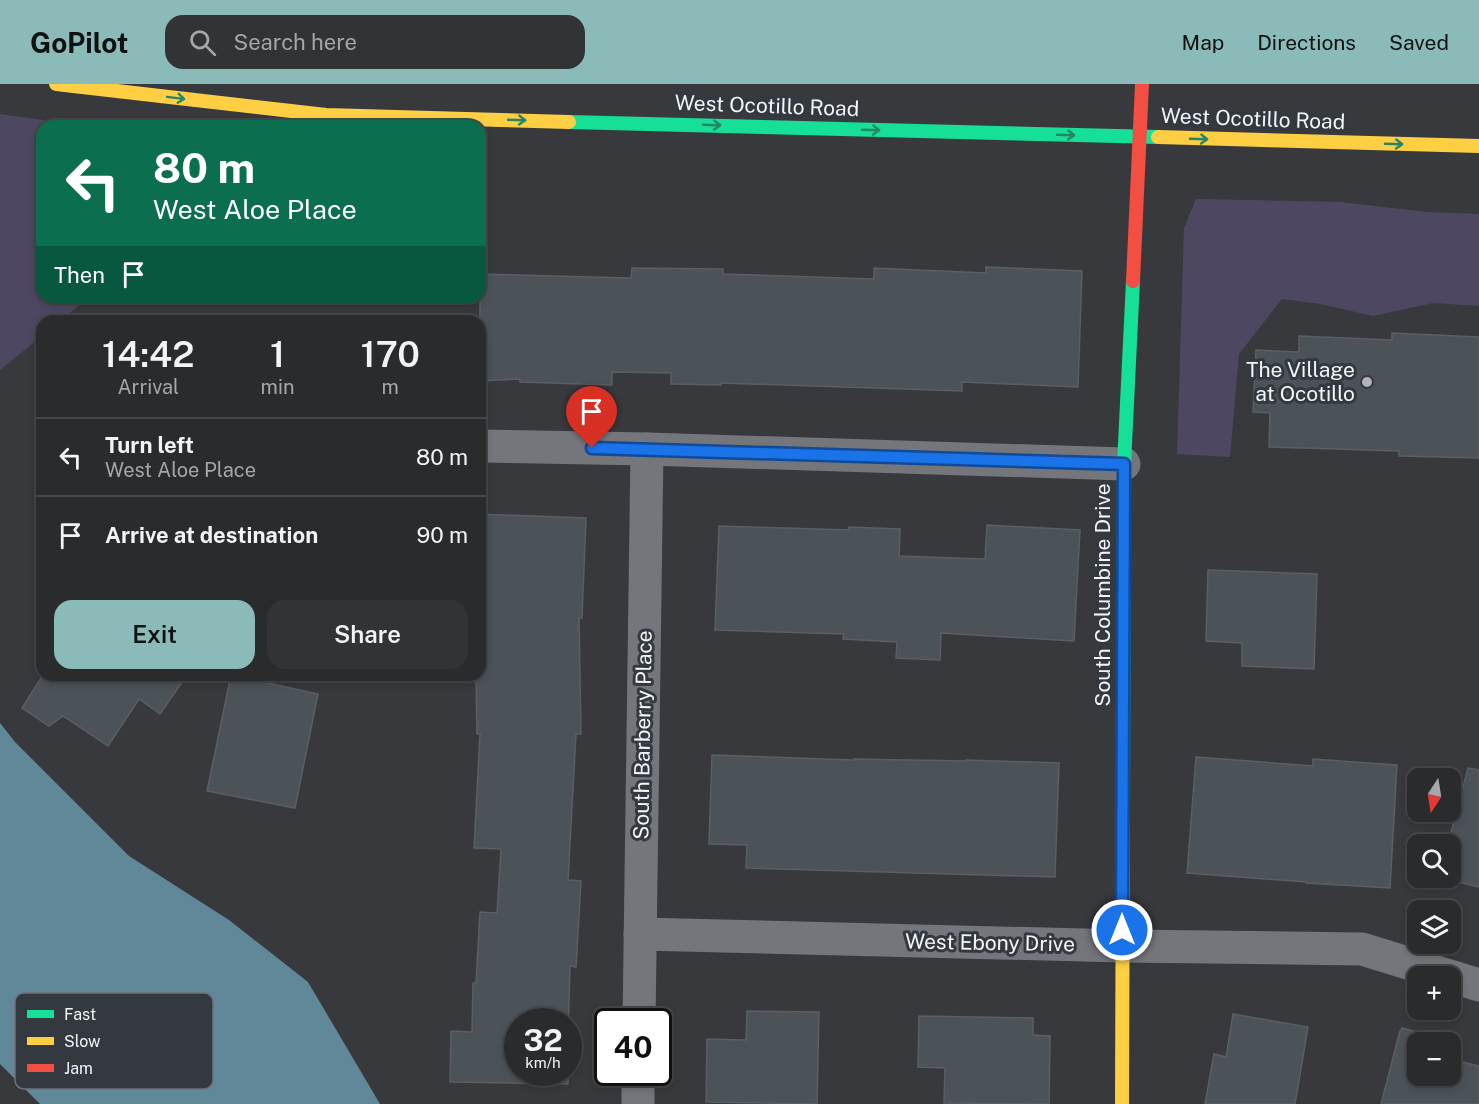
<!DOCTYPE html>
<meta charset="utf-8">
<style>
body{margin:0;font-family:"Public Sans",sans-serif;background:#313335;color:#f1f3f6;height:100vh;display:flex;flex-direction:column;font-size:22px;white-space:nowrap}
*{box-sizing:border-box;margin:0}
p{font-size:20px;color:#a5a7aa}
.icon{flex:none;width:33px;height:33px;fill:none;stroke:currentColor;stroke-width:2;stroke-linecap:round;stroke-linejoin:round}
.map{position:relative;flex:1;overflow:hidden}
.drawer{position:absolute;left:36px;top:231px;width:450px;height:366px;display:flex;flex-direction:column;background:#292b2d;border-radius:18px;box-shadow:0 3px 9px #0003,0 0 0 2px #454749}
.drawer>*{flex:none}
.hud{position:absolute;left:36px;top:36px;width:450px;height:183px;border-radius:18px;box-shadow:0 3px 9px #0003,0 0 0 2px #454749;background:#0b6e4f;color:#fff;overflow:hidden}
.needle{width:39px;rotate:192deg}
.tools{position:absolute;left:1407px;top:684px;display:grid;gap:12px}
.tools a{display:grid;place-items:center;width:54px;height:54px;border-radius:12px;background:#292b2d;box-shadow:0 3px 9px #0003,0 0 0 2px #454749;font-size:30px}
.speed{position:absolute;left:504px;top:924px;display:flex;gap:12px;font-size:30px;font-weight:700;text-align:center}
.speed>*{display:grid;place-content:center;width:78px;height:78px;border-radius:50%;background:#292b2d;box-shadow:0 3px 9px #0003,0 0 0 2px #454749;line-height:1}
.speed small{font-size:15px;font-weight:400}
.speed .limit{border:3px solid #111;border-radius:9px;background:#fff;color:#111}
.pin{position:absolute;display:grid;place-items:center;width:51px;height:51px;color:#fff;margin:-62px -26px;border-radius:50% 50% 50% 0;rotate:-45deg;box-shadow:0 0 6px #0007}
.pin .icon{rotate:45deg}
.me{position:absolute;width:66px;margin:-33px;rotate:0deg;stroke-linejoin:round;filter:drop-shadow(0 0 4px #0008)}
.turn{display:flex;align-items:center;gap:21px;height:126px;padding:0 18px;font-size:27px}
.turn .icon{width:78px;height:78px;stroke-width:2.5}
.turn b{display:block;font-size:42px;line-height:51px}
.then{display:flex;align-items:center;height:57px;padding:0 18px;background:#0003;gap:12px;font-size:22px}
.eta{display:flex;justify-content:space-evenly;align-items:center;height:102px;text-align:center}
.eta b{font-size:36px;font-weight:600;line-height:42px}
.cta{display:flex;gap:12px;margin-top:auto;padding:12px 18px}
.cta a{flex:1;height:69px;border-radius:18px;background:#8bbbb9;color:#111;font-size:24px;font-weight:600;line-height:69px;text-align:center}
.cta a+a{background:#313335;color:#f1f3f6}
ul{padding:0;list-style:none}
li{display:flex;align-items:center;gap:18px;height:78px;padding:0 18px;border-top:2px solid #454749}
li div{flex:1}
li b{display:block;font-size:22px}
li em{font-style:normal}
header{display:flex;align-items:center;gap:36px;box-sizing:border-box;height:84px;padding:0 30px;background:#8bbbb9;color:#111}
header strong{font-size:28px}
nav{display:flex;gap:33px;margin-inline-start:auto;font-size:21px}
.search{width:420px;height:54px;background:#313335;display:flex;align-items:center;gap:15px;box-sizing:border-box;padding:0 21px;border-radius:18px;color:#a5a7aa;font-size:22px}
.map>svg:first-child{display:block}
.green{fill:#4d4762}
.water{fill:#608898}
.building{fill:#4c5358;stroke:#5c5e61;stroke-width:1.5}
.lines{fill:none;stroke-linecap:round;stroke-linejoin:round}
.street{stroke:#75767c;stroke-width:33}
.fast{stroke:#16e098;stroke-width:14}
.slow{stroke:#ffcf43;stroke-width:14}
.jam{stroke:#f24e42;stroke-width:14}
.oneway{stroke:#268467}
.route-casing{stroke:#114b97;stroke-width:15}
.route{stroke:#1a73e8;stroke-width:10}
.poi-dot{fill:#b1b3b7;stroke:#34383f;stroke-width:2}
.labels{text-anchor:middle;stroke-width:6;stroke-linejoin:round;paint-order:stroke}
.street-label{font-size:21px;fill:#f2f5f9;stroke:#34383f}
.poi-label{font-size:21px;fill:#f2f5f9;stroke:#34383f;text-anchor:end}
.key{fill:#34383f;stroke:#6d7177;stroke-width:1.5}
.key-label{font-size:16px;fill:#f2f5f9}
</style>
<header>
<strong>GoPilot</strong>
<div class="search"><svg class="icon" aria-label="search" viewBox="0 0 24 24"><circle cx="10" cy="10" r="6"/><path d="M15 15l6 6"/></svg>Search here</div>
<nav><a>Map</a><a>Directions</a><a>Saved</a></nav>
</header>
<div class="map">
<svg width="1479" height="1020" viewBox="0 0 1479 1020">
<rect width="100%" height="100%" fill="#37393c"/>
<!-- green -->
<g class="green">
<path d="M0,30L87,42H42V213H89L60,237H42V252L0,286Z"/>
<path d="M1196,115L1341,118L1427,128L1479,130V222L1433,219L1373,232L1320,220L1282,215L1239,270L1230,373L1177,370L1184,144Z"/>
</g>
<!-- water -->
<path class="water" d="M0,639L15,658L129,772L229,836L308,898L380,1020H40L0,980Z"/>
<!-- building -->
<g class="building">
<path d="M986,183L1082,187L1078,303L962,298V307L721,299V301L671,300V289L612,288V301L520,298V295L480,297V190L631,194L632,184L723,185V190L874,195V184L986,189Z"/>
<path d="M1392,249L1479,253V374L1399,372V367L1269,363L1270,329L1253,328L1256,266L1299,268V252L1392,256Z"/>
<path d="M480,430L586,434L582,534H579L581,650H576L568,796L581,797L576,883L570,882L568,953V938H518V988H568V1000L450,998L451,947L472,948L473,899H476L480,828L497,829L501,765L474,764L480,650H477L476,591H480Z"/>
<path d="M987,441L1080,446L1074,557L941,549L940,576L896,574L897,558L843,555L844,550L715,546L719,442L849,446V443L900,445L899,472L985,475Z"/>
<path d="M1208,486L1317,490L1314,585L1242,582V559L1206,557Z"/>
<path d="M43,591H187L160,630L139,615L108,662L63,632L49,642L22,624Z"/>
<path d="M231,591L318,610L295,724L207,707Z"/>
<path d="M712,671L854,676V675L966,677V676L1059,679L1055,793L746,784L747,761L709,760Z"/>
<path d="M1196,673L1313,682V675L1397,681L1390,804L1306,799V798L1187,789Z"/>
<path d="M1468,684L1479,686V803L1442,794H1450V760H1448Z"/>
<path d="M747,927L819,928L817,1020L706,1018L707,955L746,956Z"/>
<path d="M1233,930L1308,943L1295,1020H1205L1214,970L1226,973Z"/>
<path d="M919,932L1033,934V951L1050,952L1049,1020L944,1019L945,984L918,983Z"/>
<path d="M1402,944L1445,955V958H1418V992H1450V975L1479,982V1020H1381L1400,947H1401Z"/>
</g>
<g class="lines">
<!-- street -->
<g class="street">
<path d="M480,362L647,365L1124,380"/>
<path d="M640,850L1123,862L1362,865L1479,901"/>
<path d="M639,938L647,365"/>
<path d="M638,1020V988"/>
</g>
<!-- fast -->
<g class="fast">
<path d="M569,38L1158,53"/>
<path d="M1123,726L1124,380L1133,197"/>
</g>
<!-- slow -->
<g class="slow">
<path d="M56,0L326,31L569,38"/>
<path d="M1158,53L1479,62"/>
<path d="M1122,1020L1123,726"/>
</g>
<!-- jam -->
<path class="jam" d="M1133,197L1142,0"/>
</g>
<!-- one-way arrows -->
<defs><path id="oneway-shaft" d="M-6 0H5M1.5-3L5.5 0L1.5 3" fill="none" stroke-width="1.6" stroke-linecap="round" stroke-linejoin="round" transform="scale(1.5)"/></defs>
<g class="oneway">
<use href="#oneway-shaft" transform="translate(176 14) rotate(7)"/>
<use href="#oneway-shaft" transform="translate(517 36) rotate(2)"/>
<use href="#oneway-shaft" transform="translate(712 41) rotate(2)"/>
<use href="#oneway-shaft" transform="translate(871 46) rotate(2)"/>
<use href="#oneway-shaft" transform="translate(1066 51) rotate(2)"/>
<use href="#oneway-shaft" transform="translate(1199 55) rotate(2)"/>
<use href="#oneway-shaft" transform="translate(1394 60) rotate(2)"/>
</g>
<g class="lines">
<!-- route casing -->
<g class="route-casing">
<path id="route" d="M592,364L1124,380L1122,846"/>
</g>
<!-- route -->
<use href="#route" class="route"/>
</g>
<!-- markers -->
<circle class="poi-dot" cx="1367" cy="298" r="6"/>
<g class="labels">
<!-- street labels -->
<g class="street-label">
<text transform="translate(767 22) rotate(2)" y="7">West Ocotillo Road</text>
<text transform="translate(1253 35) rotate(2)" y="7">West Ocotillo Road</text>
<text transform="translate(1103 511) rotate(-90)" y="7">South Columbine Drive</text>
<text transform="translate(643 651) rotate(-89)" y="7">South Barberry Place</text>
<text transform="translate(990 859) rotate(1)" y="7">West Ebony Drive</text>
</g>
<!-- poi labels -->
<g class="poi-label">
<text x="1355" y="293">The Village<tspan x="1355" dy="24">at Ocotillo</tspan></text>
</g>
</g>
<!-- legend -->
<rect x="15" y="909" width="198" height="96" rx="9" class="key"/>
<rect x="27" y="926" width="27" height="8" fill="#16e098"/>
<rect x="27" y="953" width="27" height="8" fill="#ffcf43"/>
<rect x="27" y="980" width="27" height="8" fill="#f24e42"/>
<g class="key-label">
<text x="64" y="936">Fast</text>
<text x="64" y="963">Slow</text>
<text x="64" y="990">Jam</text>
</g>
</svg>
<div class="tools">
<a><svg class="needle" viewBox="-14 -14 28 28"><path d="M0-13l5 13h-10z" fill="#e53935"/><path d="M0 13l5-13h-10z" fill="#a5a7aa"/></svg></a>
<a><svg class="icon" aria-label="search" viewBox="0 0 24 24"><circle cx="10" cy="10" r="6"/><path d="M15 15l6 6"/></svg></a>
<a><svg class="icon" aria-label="layers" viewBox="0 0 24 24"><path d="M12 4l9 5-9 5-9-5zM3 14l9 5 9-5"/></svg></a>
<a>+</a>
<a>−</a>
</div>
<div class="speed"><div>32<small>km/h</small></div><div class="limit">40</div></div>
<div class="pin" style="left:592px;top:364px;background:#d93025"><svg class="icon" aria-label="arrive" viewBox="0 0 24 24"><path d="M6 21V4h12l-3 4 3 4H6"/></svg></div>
<svg class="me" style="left:1122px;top:846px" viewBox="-20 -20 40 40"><circle r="17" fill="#1a73e8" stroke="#fff" stroke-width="3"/><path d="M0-11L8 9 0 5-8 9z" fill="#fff"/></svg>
<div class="hud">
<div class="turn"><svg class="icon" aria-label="left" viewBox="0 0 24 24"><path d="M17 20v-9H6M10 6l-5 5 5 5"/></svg><div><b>80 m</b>West Aloe Place</div></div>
<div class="then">Then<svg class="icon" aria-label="arrive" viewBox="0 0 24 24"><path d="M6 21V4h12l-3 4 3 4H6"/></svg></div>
</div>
<section class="drawer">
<div class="eta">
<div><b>14:42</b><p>Arrival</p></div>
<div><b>1</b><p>min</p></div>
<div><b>170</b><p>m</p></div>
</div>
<ul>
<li><svg class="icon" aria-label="left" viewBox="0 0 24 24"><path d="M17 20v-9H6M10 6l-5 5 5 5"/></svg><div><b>Turn left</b><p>West Aloe Place</p></div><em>80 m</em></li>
<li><svg class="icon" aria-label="arrive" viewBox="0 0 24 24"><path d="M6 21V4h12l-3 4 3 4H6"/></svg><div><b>Arrive at destination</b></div><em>90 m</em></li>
</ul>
<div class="cta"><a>Exit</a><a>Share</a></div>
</section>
</div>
